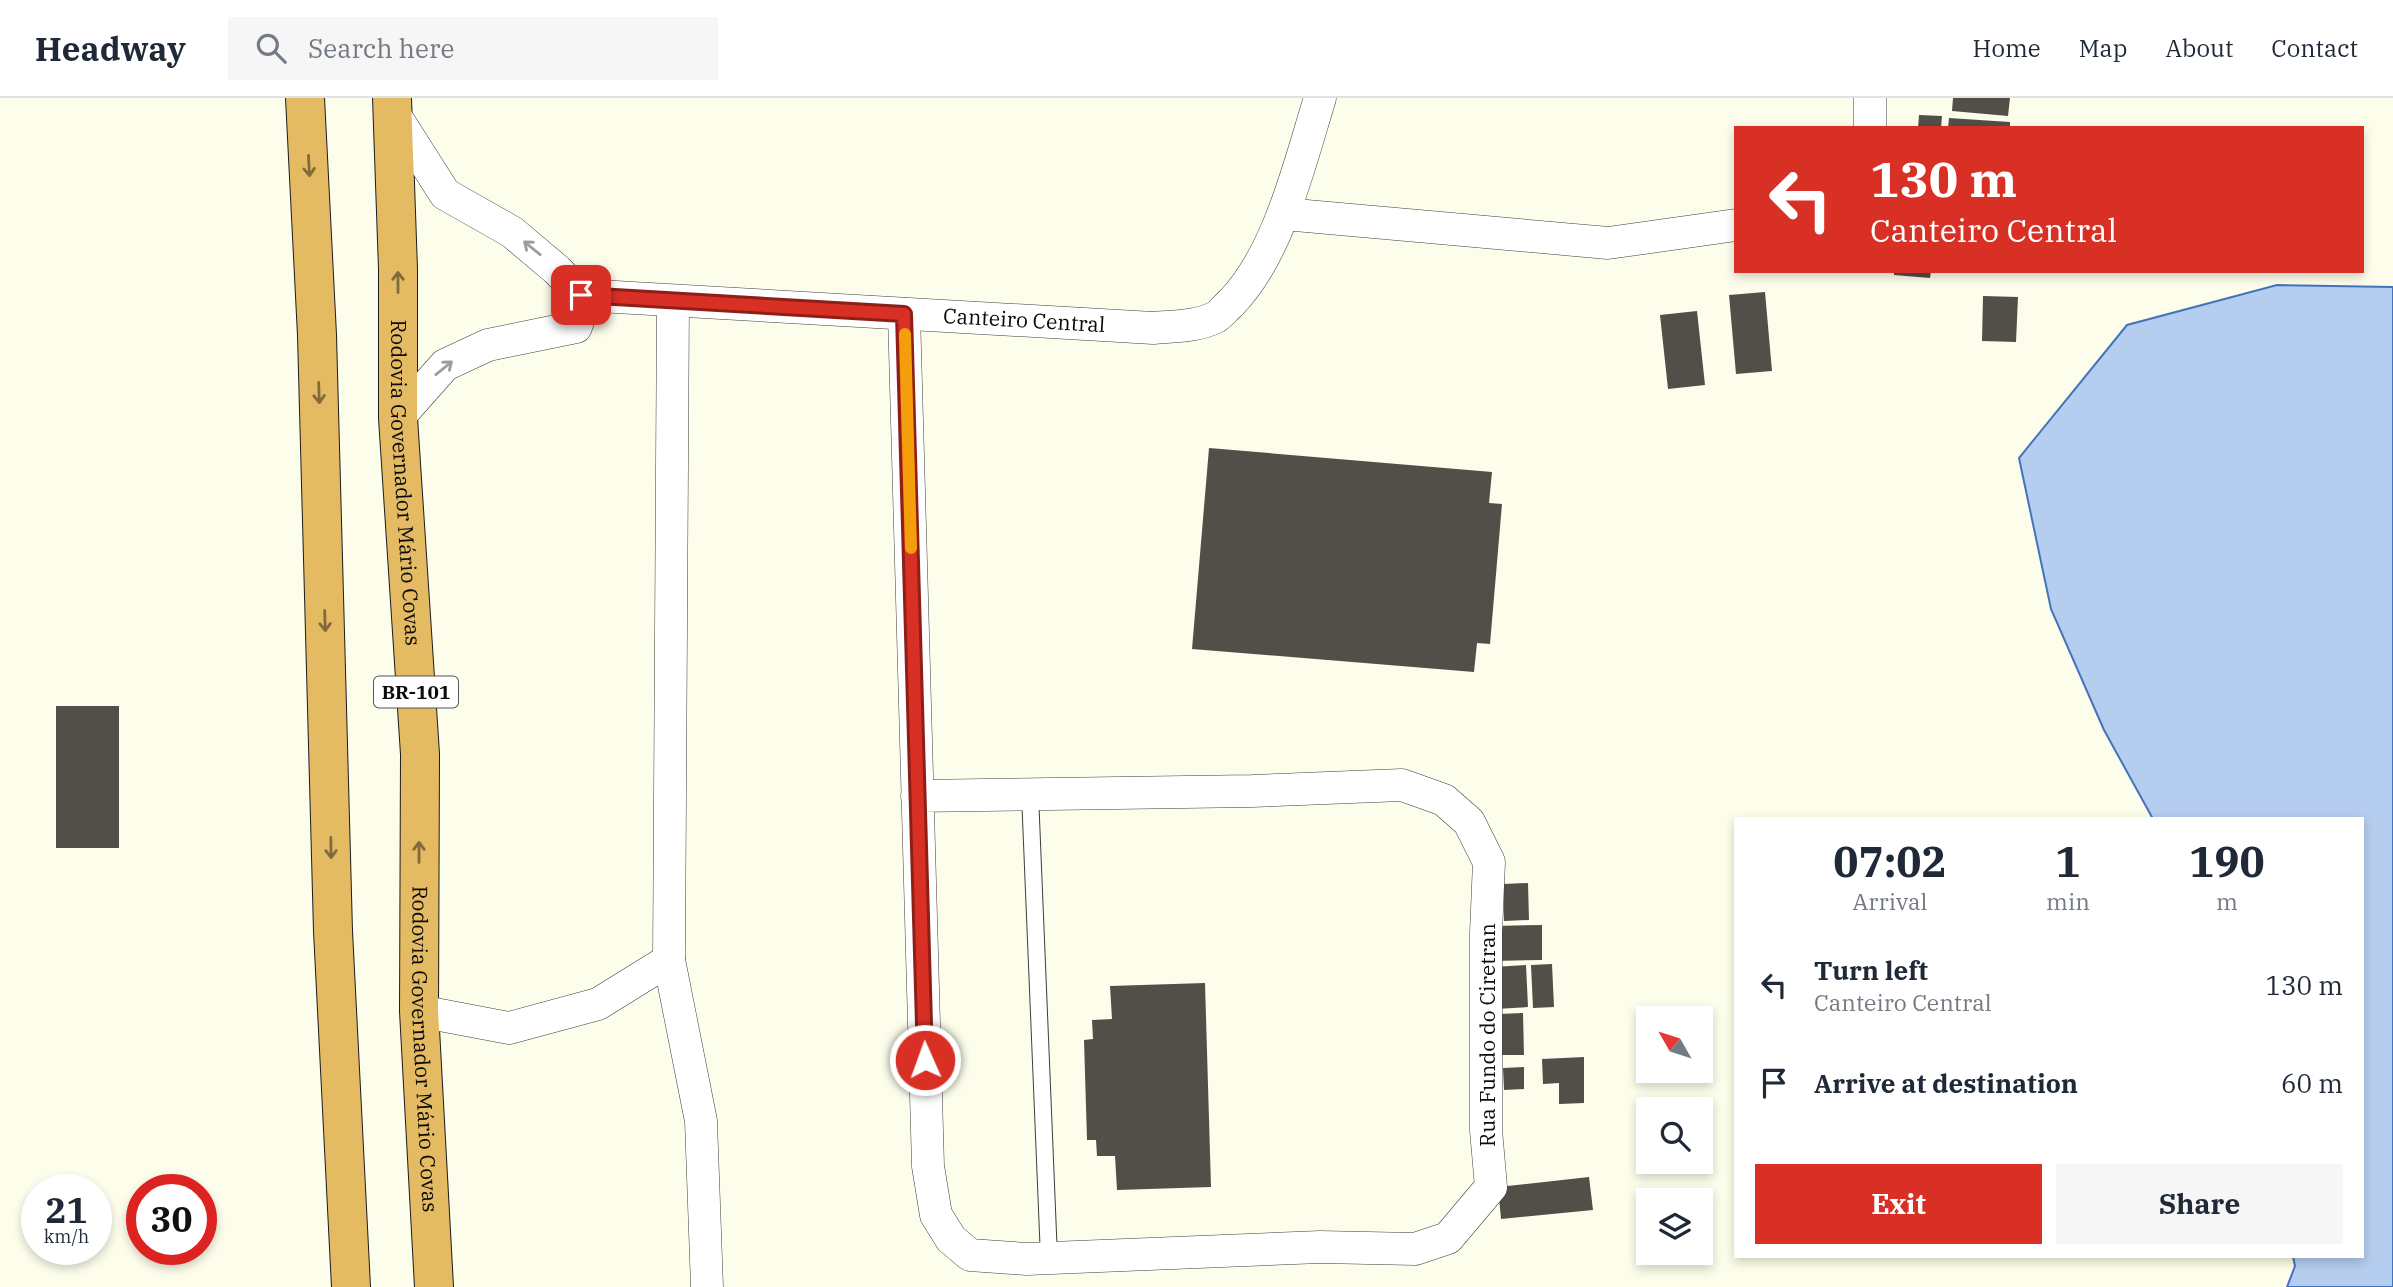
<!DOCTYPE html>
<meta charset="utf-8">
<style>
body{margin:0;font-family:"IBM Plex Serif",serif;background:#f6f6f7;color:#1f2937;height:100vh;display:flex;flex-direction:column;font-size:26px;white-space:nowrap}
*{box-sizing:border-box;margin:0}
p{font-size:23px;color:#747a83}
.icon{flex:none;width:38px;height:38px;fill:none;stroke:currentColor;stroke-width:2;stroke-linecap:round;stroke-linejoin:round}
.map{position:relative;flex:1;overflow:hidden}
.drawer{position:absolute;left:1734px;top:719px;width:630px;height:441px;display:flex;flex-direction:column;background:#fff;border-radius:0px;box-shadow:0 4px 10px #0003}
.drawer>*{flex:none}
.guide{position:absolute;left:1734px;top:28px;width:630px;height:147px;border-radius:0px;box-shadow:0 4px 10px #0003;background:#d93025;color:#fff;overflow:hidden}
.needle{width:46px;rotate:309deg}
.buttons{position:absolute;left:1636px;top:908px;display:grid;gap:14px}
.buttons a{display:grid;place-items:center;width:77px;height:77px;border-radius:0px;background:#fff;box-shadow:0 4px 10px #0003;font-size:35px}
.speed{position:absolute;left:21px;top:1076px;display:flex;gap:14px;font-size:35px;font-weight:700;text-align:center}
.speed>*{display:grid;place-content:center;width:91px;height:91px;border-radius:50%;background:#fff;box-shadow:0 4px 10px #0003;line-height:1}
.speed small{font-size:18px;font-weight:400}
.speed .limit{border:10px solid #d22;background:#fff;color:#111}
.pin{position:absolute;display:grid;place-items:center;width:60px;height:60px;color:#fff;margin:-30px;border-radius:14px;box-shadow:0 4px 10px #0006}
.me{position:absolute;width:77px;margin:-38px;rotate:358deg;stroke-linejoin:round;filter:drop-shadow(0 0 5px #0008)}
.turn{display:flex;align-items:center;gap:24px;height:147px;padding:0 21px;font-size:32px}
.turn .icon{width:91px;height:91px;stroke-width:2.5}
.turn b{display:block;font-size:49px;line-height:60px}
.eta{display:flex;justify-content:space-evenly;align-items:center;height:119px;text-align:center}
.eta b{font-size:42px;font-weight:700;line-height:49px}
.primary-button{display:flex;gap:14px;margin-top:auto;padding:14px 21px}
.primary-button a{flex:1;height:80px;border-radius:0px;background:#d93025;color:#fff;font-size:28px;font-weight:700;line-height:80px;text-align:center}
.primary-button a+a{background:#f6f6f7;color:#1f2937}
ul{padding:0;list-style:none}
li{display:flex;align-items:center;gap:21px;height:98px;padding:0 21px}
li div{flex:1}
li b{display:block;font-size:26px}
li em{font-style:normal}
header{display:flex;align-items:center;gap:42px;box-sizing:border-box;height:98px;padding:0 35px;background:#fff;border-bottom:2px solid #e0e1e3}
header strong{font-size:33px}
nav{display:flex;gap:38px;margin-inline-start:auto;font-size:24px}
.search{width:490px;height:63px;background:#f6f6f7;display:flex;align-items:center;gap:18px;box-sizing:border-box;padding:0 24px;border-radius:0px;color:#747a83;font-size:26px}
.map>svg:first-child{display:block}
.water{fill:#b5cdef;stroke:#4473be;stroke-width:2}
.building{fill:#524f49}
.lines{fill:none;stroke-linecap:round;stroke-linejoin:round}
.lane-casing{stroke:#3e3e3e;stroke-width:18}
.street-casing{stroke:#3e3e3e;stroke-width:33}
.highway-casing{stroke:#1c1c1c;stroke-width:40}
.lane{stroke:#fff;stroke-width:16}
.street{stroke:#fff;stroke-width:32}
.highway{stroke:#e4ba62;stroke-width:38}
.oneway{stroke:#826b3b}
.oneway2{stroke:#9d9d9d}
.route-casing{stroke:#8d1f18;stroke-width:18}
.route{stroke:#d93025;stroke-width:12}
.slow{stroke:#f59e0b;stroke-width:12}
.labels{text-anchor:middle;stroke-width:7;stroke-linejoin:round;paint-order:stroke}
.shield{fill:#fff;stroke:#545454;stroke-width:2}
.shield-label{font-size:19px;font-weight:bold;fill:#0b0b0b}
.street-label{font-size:21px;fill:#0b0b0b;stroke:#fff}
</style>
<header>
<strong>Headway</strong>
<div class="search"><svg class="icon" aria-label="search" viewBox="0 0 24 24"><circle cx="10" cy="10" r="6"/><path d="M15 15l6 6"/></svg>Search here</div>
<nav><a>Home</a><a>Map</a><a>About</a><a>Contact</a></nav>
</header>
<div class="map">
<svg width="2393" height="1189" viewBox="0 0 2393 1189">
<rect width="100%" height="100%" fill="#fdfdeb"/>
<!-- water -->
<path class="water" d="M2277,187L2393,189V1189H2287L2295,1168L2293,1159L2362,1158V721H2153L2104,632L2051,511L2019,360L2127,227Z"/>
<!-- building -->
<g class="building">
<path d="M1953,0H2010L2008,18L1952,13Z"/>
<path d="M1919,17L1942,18L1941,30H1918Z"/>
<path d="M1949,20L2010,24V30H1948Z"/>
<path d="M1894,173H1931L1930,180L1894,177Z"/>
<path d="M1765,194L1772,273L1736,276L1729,197Z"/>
<path d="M1983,198L2018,199L2016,244L1982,243Z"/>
<path d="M1697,213L1705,287L1668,291L1660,217Z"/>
<path d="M1209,350L1492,374L1489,405L1502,406L1490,546L1477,545L1474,574L1192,551Z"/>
<rect x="56" y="608" width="63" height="142"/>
<path d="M1528,785L1529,822L1504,823L1503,786Z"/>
<path d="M1542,827V862L1493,863V828Z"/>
<path d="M1552,866L1554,909L1533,910L1531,867Z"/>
<path d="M1526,867L1528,909L1496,911L1493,869Z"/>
<path d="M1205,885L1211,1089L1117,1092L1115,1058H1097L1096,1042H1087L1084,942L1093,941L1092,922L1112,921L1110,888Z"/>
<path d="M1523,915L1524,957H1500L1498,916Z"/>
<path d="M1584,959V1005L1559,1006V985L1543,986L1542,961Z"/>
<path d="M1524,969V991L1504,992L1503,970Z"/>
<path d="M1589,1079L1593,1112L1501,1121L1498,1089Z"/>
</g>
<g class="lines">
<!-- lane casing -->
<g class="lane-casing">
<path id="lane" d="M1030,696L1049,1160"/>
</g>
<!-- street casing -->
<g class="street-casing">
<g id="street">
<path d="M1870,0V30"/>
<path d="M391,11L445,96L512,134L557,172L581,197V214L576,229L488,247L445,267L398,320"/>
<path d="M1284,116L1608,145L1736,127"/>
<path id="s1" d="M581,197L1153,230C1173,228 1197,229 1216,219C1221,216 1226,209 1231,205C1279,156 1300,64 1320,0"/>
<path d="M673,203L669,862L701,1023L707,1189"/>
<path d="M904,216L928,1068L936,1117L951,1141L970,1157L1027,1161L1320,1149L1415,1151L1448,1140L1491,1089L1486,1032V835L1489,764L1469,724L1444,702L1402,687L1252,693L917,698"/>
<path d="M419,913L509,930L598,906L669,862"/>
</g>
</g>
<!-- highway casing -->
<g class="highway-casing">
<g id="highway">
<path d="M305,0L317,237L333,833L351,1189"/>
<path id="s2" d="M392,0L398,171V320L420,656L419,913L434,1189"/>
</g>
</g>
<!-- lane -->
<use href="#lane" class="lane"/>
<!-- street -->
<use href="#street" class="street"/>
<!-- highway -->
<use href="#highway" class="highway"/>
</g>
<!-- one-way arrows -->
<defs><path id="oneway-shaft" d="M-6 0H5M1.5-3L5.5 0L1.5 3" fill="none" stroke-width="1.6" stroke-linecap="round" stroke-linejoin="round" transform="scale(1.75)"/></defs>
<g class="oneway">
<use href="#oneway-shaft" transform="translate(309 68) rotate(87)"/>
<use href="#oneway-shaft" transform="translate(398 184) rotate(-90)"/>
<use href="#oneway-shaft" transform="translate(319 295) rotate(88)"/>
<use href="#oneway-shaft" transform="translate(325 523) rotate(88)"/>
<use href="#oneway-shaft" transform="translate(331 750) rotate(89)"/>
<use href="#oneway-shaft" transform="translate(419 754) rotate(-90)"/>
</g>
<g class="oneway2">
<use href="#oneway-shaft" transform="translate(532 150) rotate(-141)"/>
<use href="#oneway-shaft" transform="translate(444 270) rotate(-39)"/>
</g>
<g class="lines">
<!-- route casing -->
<g class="route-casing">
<path id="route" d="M581,197L904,216L925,962"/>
</g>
<!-- route -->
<use href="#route" class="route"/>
<!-- slow -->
<path class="slow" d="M905,236L911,450"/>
</g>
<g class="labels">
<!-- shield labels -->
<rect class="shield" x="374" y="578.5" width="84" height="31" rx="5"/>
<g class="shield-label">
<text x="416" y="601">BR-101</text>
</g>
<!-- street labels -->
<g class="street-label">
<text dy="7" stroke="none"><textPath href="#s1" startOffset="444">Canteiro Central</textPath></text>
<text dy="7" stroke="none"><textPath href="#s2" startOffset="385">Rodovia Governador Mário Covas</textPath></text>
<text transform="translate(1488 937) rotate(-90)" y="7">Rua Fundo do Ciretran</text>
<text dy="7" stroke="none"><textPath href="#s2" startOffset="952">Rodovia Governador Mário Covas</textPath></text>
</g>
</g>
</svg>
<div class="buttons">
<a><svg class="needle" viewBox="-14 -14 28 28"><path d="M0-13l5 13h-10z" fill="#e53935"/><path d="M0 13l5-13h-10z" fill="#747a83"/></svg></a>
<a><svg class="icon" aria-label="search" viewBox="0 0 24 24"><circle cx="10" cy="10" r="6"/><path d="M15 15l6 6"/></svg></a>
<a><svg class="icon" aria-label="layers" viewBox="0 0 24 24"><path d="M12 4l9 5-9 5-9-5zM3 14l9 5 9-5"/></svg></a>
</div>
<div class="speed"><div>21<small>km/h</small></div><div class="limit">30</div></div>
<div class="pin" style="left:581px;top:197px;background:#d93025"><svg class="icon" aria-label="arrive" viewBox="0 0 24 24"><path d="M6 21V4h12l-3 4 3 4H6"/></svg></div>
<svg class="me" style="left:925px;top:962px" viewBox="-20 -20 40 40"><circle r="17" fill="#d93025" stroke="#fff" stroke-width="3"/><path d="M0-11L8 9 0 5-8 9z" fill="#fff"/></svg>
<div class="guide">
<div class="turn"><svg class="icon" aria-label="left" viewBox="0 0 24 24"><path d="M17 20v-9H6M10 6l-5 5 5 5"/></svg><div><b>130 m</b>Canteiro Central</div></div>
</div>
<section class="drawer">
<div class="eta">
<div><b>07:02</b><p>Arrival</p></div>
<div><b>1</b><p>min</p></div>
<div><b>190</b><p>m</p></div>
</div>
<ul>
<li><svg class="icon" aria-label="left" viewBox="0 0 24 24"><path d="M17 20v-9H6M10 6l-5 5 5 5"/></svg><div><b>Turn left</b><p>Canteiro Central</p></div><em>130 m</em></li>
<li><svg class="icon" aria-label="arrive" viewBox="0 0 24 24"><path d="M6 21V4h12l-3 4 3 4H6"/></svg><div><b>Arrive at destination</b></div><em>60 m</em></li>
</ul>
<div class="primary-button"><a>Exit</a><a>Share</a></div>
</section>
</div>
